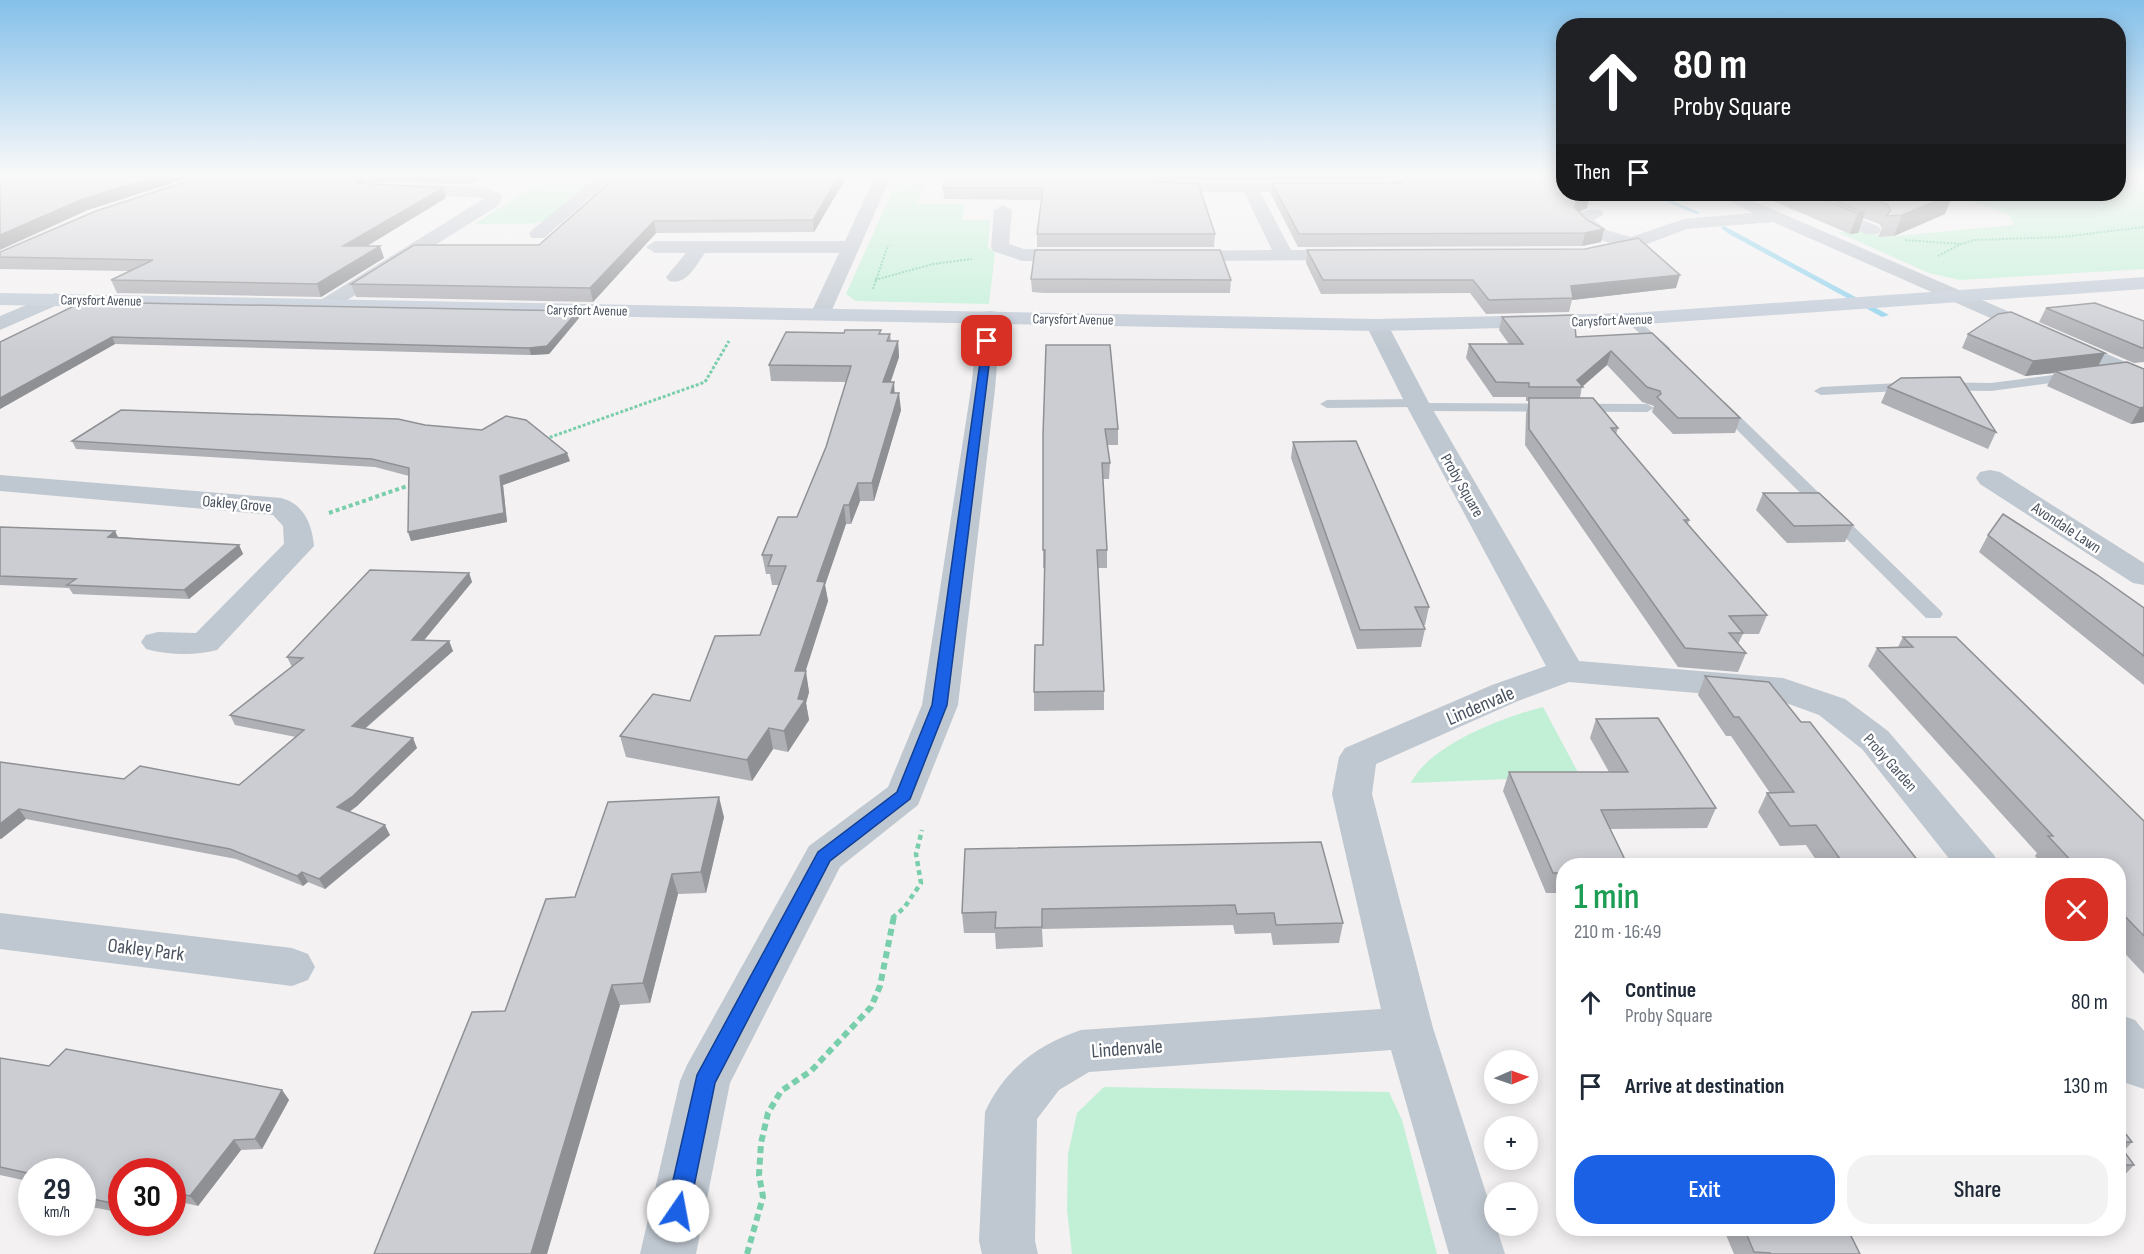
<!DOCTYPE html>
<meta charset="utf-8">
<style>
body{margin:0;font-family:"Sofia Sans Condensed",sans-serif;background:#f2f2f3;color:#1f2937;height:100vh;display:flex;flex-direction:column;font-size:22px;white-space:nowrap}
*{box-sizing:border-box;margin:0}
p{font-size:20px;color:#747a83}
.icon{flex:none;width:33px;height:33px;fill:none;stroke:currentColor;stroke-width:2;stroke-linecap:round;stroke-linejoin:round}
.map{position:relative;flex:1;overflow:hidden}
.panel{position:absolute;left:1556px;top:858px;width:570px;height:378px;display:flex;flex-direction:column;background:#fff;border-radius:24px;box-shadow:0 3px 15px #0003}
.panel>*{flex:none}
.hud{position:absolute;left:1556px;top:18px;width:570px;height:183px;border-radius:24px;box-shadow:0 3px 15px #0003;background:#202124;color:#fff;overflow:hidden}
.needle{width:39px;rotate:88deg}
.controls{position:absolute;left:1484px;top:1050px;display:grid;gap:12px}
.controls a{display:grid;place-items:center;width:54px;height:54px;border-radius:50%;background:#fff;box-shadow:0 3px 15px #0003;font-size:30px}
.speed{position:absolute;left:18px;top:1158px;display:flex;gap:12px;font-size:30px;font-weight:700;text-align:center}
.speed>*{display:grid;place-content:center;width:78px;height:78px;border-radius:50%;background:#fff;box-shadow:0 3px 15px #0003;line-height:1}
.speed small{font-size:15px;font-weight:400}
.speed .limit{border:9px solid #d22;background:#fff;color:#111}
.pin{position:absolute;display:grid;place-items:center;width:51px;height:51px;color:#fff;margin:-26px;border-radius:12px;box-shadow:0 3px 9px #0006}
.me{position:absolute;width:66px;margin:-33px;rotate:12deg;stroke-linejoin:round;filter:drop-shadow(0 0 4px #0008)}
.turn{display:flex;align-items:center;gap:21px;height:126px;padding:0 18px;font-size:27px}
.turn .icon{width:78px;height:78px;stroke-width:2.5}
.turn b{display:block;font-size:42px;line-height:51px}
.then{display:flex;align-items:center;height:57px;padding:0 18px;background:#0003;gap:12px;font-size:22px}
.round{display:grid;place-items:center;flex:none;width:63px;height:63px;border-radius:24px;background:#f2f2f3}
.headline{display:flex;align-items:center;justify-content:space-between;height:102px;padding:0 18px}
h1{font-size:36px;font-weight:600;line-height:45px;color:#1e9e55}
.primary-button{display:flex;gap:12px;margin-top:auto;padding:12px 18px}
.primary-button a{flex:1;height:69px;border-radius:24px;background:#1a61e5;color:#fff;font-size:24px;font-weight:600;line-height:69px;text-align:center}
.primary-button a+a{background:#f2f2f3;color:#1f2937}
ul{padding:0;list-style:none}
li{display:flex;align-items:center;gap:18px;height:84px;padding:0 18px}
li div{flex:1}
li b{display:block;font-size:22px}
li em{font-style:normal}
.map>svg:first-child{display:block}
.green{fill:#c1f0d7}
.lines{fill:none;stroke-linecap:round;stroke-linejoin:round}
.stream{fill:#8ed1ec;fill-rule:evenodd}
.path-far4{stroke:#79ceab;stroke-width:2;stroke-dasharray:2 1.5;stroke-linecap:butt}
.path-far3{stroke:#79ceab;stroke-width:3;stroke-dasharray:3 2;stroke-linecap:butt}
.path-far2{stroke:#79ceab;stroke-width:4;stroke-dasharray:4 3;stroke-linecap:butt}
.path-far1{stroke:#79ceab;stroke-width:4.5;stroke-dasharray:5 4;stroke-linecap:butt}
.path{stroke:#79ceab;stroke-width:6;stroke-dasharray:7 4.5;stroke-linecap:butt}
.service{fill:#bfc7d0;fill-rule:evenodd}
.minor{fill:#bfc7d0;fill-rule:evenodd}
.secondary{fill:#c2cbd7;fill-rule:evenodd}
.wall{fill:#afb0b5}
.shaded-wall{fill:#8e9094}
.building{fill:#cbcdd3;stroke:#8e9094;stroke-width:1.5}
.route{fill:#1a61e5;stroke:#113f95;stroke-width:1.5}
.labels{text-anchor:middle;stroke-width:5;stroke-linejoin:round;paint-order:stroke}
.far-street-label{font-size:14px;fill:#49525f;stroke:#fff}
.street-label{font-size:16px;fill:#49525f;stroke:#fff}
.near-street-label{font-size:20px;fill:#49525f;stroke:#fff}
</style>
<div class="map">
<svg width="2144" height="1254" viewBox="0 0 2144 1254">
<rect width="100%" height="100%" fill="#f3f1f1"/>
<!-- green -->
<g class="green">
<path d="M550,176H598L548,220L529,224H475Z"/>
<path d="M899,176H927L917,204H965L962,220H990L988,247L995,253L989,304L856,301L846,294Z"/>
<path d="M2118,176H2144V269L1960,280L1929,273L1837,232H1867L1885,237L2014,225L2009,215L1951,194H2118Z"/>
<path d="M1543,707L1580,776L1411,783C1429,745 1504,717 1543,707Z"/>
<path d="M1104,1087L1389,1092L1402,1120L1437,1254H1072L1067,1210L1068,1154L1077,1113Z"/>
</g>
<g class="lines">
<!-- stream -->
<g class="stream">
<path d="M1649,194H1656L1701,213L1696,214Z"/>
<path d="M1724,226L1889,315L1882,317L1729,234L1721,228Z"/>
</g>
<!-- path-far4 -->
<g class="path-far4">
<path d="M912,189L921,181L922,176"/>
<path d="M1905,240L1961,244L1974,240L2062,237L2144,227"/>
<path d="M1938,256L1961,244"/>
<path d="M875,280L933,264L972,259"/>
<path d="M873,289L888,245"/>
</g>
<!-- path-far3 -->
<path class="path-far3" d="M545,439L705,382L729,341"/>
<!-- path-far2 -->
<path class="path-far2" d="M329,513L413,484"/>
<!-- path-far1 -->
<path class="path-far1" d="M892,918L904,908L921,883L916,854L922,830"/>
<!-- path -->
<path class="path" d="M747,1254L763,1197L759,1175L761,1143L768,1113L781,1091L811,1071L871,1007L880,986L894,916"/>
<!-- service -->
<g class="service">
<path d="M1632,315L1670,348V354H1660L1628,322V316Z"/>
<path d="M2076,372L2081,373V379L1991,391L1919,390L1821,395L1814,391L1821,387L1919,382L1991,383Z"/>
<path d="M1417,399L1424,403L1647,404L1654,408L1647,412L1419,411L1412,407L1327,408L1320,404L1327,400Z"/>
<path d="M1720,401L1725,402L1940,610L1943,614L1940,618H1926L1715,408L1713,405Z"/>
</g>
<!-- minor -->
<g class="minor">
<path d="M598,176H615L544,238H532L529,234L532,230Z"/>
<path d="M875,176H891L828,319H814L810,315L839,253H705C696,265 687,286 669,281L666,277L686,253H655L646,247L655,241H845Z"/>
<path d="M1145,176H1161L1162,182H1388L1384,176H1400L1408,187L1400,192H1260L1291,250H1352L1361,256L1359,260L1178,261L1171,259L1169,255L1171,251L1272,250L1244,192H1154L1146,187Z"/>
<path d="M398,185C419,186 490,181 502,196L499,205L333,309H319L316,305L319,301L485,198L392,193L390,190L392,187Z"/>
<path d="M1716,194H1737L2144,370V386L1773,222L1687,229L1639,247L1598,257L1591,255L1589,251L1591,247L1610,243L1594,238L1573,218C1578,211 1593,208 1601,210L1604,214L1594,220L1606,230L1631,237L1684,219L1753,213Z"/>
<path d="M1777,194H1798L1878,226L1881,230L1878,234H1866L1779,198Z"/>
<path d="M1003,205L1012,210L1009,244L1024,249H1079L1088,255L1079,261H1022L993,251L991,247L994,210Z"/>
<path d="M55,293L62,295L65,299L62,303L0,330V316Z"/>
<path d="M990,311L998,312L1001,317L995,389L958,705L918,805L840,867L730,1083L696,1254H640L680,1081L687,1065L809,846L888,787L922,705L971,389L979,317L982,312Z"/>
<path d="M1377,319L1385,320L1388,325L1429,403L1579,661L1783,678L1845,699L1888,731L1994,855L2000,866H1955L1862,749L1819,715L1778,700L1569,682L1518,701L1376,764L1372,794L1433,1028L1494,1218V1226H1496L1505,1254H1449L1391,1050L1089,1072L1059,1090L1037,1119L1035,1241L1038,1254H982L979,1241L985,1112C1005,1069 1037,1045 1081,1030L1381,1009L1332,794L1339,757L1345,748L1492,685L1546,666L1405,403L1366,325L1369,320Z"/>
<path d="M1990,470L2000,472L2144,563V585L2133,583L1980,484L1976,478L1980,472Z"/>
<path d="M0,475L281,498C304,504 312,524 314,546L217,650C195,656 168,655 146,649L141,642L146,635L158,632L196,633L284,544L283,526L273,515L0,491Z"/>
<path d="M0,913L292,948L308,954L315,967L308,980L292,986L0,949Z"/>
<path d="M2118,1014L2135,1020L2144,1031V1089L2126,1083L2118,1072Z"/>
</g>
<!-- secondary -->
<path class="secondary" d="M2144,277V289L1632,325L1377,331L0,305V293L1377,319L1632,313Z"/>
</g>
<!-- wall -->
<g class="wall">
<path d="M203,176H484L469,184L366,182L363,184L446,198L367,246L384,258L321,297L117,293L111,280L129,271L0,269V252Z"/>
<path d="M617,176H847L814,232L656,233L593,302L356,297L351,284L539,245Z"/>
<path d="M946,176H1145L1215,234L1214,247H1037V234L1042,200L944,199L943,188Z"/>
<path d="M1162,176H1384V180H1164Z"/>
<path d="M1401,176H1563L1587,208L1579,212L1601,242L1582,246L1298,247L1271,194L1272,183H1402L1405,180Z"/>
<path d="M1757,194H1951L1945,214L1894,236L1878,237L1882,228L1879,224L1863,218L1858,233L1850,234Z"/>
<path d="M1307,250L1676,288L1572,300L1569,312L1486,314L1470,293L1321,294L1306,263Z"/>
<path d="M1031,279L1231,280L1230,293H1044L1032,292Z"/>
<path d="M2046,308L2144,321V362L2134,363L2039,322Z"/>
<path d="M578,311L579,318L549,354L531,355L115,344L0,409V342Z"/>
<path d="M1502,317L1576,337L1652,333L1740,418L1735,433L1673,434L1652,412L1654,406L1642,402L1607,365L1582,386L1580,398L1618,428L1616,434L1689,520L1688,524L1767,615L1759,634H1743L1738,644L1746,653L1738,672L1678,667L1525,445L1526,414L1529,401H1526V397H1493L1466,358L1469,344H1509L1499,330Z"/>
<path d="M881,334H890L891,341H898L899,357L890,382L901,410L874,501H860L851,524H846L825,585L828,601L805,671L809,692L806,703L809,720L788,752L773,749L752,781L626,757L620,736L690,701L760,635L779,585H772L770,574H766L762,555L797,517L826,447L846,382L771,381L769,365Z"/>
<path d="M1968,334L2098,366L2127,362L2144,422L2131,424L2047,386L2054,373L2025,376L1962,348Z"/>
<path d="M1046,345L1118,429V445H1107L1110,463L1109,479H1103L1107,550V568H1097L1104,691V710L1034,711V692L1043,645L1045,568H1043V435Z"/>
<path d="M1888,387L1996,432L1988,449L1881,403Z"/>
<path d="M72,441L570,461L503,485L507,522L411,541L409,476L375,467L76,449Z"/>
<path d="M1293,442L1429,607L1425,625H1424L1425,629L1421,647L1357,649L1291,458Z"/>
<path d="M1763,493L1853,525L1845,542L1787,543L1756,510Z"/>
<path d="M0,527L115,531L118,537L239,545L243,554L189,599L73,594L69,588L0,585Z"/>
<path d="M1988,535L2144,608V685L1979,552Z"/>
<path d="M469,573L472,582L424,640L449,641L453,651L365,729L417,748L357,806L349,812L390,835L325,889L308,882L303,886L236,859L26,819L1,839H0V762L124,779L239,785L296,737L235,725L230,715L292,667L287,657Z"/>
<path d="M1903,637L2144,821V974L2118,946V866H2044L2035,856L2037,853L1868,666L1877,648L1898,647Z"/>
<path d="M1705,676L1801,722L1922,866H1820L1806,845L1780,846L1758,812L1767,793H1770L1731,736H1726L1698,695Z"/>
<path d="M1596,719L1716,808L1707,828L1610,829L1563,866V893H1546L1503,791L1509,772H1609L1590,738Z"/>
<path d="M724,817L706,893L678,894L650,1003L620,1005L547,1254H374L505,1011L575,897Z"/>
<path d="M965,849L1343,923L1339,943L1273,945L1271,933L1235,934L1233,925L1042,929L1043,947L996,949L995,933H964L962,913Z"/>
<path d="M0,1058L49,1066L282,1090L289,1100L262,1149L241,1150L198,1206L172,1200V1172H122V1213L82,1205V1172H32V1182L0,1175Z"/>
<path d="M2118,1124L2132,1142L2124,1151L2134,1165L2118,1182Z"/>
<path d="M1723,1228H1847L1860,1254H1734Z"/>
</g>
<!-- shaded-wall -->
<g class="shaded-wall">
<path d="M157,176H195L88,210L0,250V235L83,199Z"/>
<path d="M353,176H364L366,182L357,187Z"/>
<path d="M467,176H484L469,184Z"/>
<path d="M839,176H847L814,232L813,220Z"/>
<path d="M443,188L446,198L347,258L343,246Z"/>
<path d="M1953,194L1945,214L1894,236L1902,215Z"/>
<path d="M1590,196L1587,208L1574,214V207L1577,202Z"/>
<path d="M1858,213H1865L1858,233L1850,234Z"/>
<path d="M654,221L656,233L593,302L590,288Z"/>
<path d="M1604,229L1601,242L1582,246L1585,233Z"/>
<path d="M380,246L384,258L321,297L317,284Z"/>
<path d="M1680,275L1676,288L1572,300L1571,286Z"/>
<path d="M578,311L579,318L549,354L531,355L529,348Z"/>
<path d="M112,337L115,344L0,409V398Z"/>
<path d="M898,341L899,357L885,399L883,382Z"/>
<path d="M1611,351L1607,365L1582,387L1577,380Z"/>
<path d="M2105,353L2097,368L2055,371L2054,373L2025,376L2033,361Z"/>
<path d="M894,382L895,399L891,393Z"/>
<path d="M899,393L901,410L874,501L872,483Z"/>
<path d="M2144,407V422L2131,424L2140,408Z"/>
<path d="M567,453L570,461L503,485L507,522L411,541L408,532L500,476Z"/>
<path d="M858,483L860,501L851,524L849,505Z"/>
<path d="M844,505L846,524L825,585L828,601L799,692L795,671L817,581Z"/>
<path d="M115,531L119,540L108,537Z"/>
<path d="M239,545L243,554L189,599L184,590Z"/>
<path d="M469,573L472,582L416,650L412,640Z"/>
<path d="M449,641L453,651L356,736L352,726Z"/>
<path d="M806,671L809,692L806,703L809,720L788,752L784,731L798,699Z"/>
<path d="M769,728L773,749L752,781L747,760Z"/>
<path d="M413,738L417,748L357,806L342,817L337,807Z"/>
<path d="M719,797L724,817L706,893L701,872Z"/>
<path d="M19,809L26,819L1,839L0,838V824Z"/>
<path d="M385,825L390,835L325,889L319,879Z"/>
<path d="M302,872L308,882L303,886L297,876Z"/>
<path d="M672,874L678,894L650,1003L643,983Z"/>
<path d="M612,985L620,1005L547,1254H531Z"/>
<path d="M282,1090L289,1100L262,1149L255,1139Z"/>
<path d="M234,1140L241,1150L198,1206L190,1196Z"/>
</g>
<!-- building -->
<g class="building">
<path d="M0,176H157L83,199L0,235Z"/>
<path d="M203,176H355H353L356,183L443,188L343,246H380L317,284L111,280L153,260L0,257V252L96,211Z"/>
<path d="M617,176H839L813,220L654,221L590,288L351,284L414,245H539Z"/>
<path d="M946,176H1144L1153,182L1198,183L1215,234H1037L1043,188H943Z"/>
<path d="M1410,176H1563V194H1587L1590,196L1577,202L1574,207L1587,220L1604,229L1585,233L1299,234L1272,183H1402Z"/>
<path d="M1810,194H1817L1865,213H1858Z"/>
<path d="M1859,194H1953L1902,215L1886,216L1891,210L1887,204Z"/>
<path d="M1638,238L1680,275L1571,286L1573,298L1489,300L1473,280H1323L1307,250L1585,249Z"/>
<path d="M1035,250H1220L1231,280L1031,279Z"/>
<path d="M82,302L578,311L547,346L529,348L112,337L0,398V342Z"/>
<path d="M2095,303L2144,321V348H2142L2046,308Z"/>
<path d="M2011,312L2105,353L2033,361L1968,334L1998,314Z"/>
<path d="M1574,315L1576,337L1652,333L1740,418H1678L1657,397L1661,394L1660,391L1647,387L1611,351L1577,380L1583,387H1529V383L1496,382L1469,344H1523L1502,317Z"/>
<path d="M845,330H881L879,334H890L887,341H898L883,382H894L891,393H899L872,483H858L849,505H844L817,581L825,582L795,671H806L798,699L805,700L784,731L769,728L747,760L620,736L653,694L690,701L715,636L760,635L786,566H768L772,555H762L778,517H797L826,447L851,366L769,365L786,332L844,333Z"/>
<path d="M1046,345H1110L1118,429H1105L1110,463H1102L1107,550H1097L1104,691L1034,692L1035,645H1043L1045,550H1043V435Z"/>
<path d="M2127,362L2144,369V407L2140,408L2055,371Z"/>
<path d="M1960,377L1996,432L1888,387L1901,378Z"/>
<path d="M1529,398H1593L1618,428H1611L1689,520H1684L1767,615L1729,616L1743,633H1729L1746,653L1685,648L1529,429Z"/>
<path d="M121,410L398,419L425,425L482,430L506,416L526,420L567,453L500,476L504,513L408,532L409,468L372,459L72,441Z"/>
<path d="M1356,441L1429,607H1415L1425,629L1360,630L1293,442Z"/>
<path d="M1763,493H1819L1853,525L1794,526Z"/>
<path d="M2003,514L2096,574L2144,608V656L1988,535Z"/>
<path d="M0,527L115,531L108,537L239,545L184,590L67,585L76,579L0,576Z"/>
<path d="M370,570L469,573L412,640L449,641L352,726L413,738L353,796L337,807L385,825L319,879L302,872L297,876L230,849L19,809L0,824V762L124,779L140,766L239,785L304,730L230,715L303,658L287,657Z"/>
<path d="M1903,637H1956L2144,821V936L2118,909V866H2076L2048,836H2053L1877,648L1913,647Z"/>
<path d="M1705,676L1769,682L1801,722H1810L1922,866H1845L1816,825L1790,826L1767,793L1794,792L1739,717H1734Z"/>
<path d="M1658,718L1716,808L1601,810L1628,866H1563V873H1553L1509,772H1628L1596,719Z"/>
<path d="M719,797L701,872L672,874L643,983L612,985L531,1254H374L472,1012L505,1011L546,899L575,897L608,802Z"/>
<path d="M1321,842L1343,923L1276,925L1274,913L1237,914L1235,905L1042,909V927L995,928L996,912L962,913L965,849Z"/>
<path d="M66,1049L282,1090L255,1139L234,1140L190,1196L172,1192V1172H122V1205L82,1197V1172H32V1174L0,1167V1058L49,1066Z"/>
<path d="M2118,1124L2132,1142H2118Z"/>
<path d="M2118,1143L2134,1165H2118Z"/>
<path d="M1744,1228H1847L1860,1254H1771L1770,1253L1754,1252Z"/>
</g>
<!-- sky -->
<linearGradient id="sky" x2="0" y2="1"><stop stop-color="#84c0ea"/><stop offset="0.5" stop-color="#faf9f9"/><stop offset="1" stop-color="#faf9f9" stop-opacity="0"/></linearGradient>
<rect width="2144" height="351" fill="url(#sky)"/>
<!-- route -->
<path class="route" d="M987,339L992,341L947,705L910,799L830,861L715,1083L689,1211L686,1219L678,1222L669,1219L666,1211L697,1075L818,852L897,792L932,705L983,341Z"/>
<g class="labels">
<!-- far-street labels -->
<g class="far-street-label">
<text transform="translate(101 300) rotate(1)" y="5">Carysfort Avenue</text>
<text transform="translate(587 310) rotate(1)" y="5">Carysfort Avenue</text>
<text transform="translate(1073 319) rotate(1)" y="5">Carysfort Avenue</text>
<text transform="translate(1612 320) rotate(-2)" y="5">Carysfort Avenue</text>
</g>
<!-- street labels -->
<g class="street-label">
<text transform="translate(1463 485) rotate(60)" y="6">Proby Square</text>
<text transform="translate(237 503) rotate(5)" y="6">Oakley Grove</text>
<text transform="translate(2067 527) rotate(33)" y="6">Avondale Lawn</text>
<text transform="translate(1891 762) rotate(48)" y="6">Proby Garden</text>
</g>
<!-- near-street labels -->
<g class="near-street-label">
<text transform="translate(1480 705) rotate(-23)" y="7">Lindenvale</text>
<text transform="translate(146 949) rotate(7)" y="7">Oakley Park</text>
<text transform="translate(1127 1048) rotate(-4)" y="7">Lindenvale</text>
</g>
</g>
</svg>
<div class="controls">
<a><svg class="needle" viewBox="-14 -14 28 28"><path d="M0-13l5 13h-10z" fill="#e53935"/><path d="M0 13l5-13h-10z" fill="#747a83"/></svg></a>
<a>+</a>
<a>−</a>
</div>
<div class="speed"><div>29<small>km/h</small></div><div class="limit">30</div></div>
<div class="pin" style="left:987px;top:341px;background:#d93025"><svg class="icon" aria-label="arrive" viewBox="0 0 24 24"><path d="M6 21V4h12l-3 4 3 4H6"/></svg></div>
<svg class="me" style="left:678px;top:1211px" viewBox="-20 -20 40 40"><circle r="19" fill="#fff"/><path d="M0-13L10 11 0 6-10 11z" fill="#1a61e5"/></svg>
<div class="hud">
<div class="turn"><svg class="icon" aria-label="ahead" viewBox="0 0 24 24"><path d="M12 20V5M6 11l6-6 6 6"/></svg><div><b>80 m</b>Proby Square</div></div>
<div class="then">Then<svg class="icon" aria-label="arrive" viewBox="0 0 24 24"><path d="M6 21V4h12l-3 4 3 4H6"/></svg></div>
</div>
<section class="panel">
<div class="headline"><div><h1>1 min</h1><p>210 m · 16:49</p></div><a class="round" style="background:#d93025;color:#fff"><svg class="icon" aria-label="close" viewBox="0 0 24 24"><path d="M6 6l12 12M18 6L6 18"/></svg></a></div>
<ul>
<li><svg class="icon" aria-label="ahead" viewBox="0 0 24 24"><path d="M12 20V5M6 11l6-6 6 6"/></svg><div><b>Continue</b><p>Proby Square</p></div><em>80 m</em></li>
<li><svg class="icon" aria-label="arrive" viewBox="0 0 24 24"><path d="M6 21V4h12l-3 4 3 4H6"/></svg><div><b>Arrive at destination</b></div><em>130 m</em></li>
</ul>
<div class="primary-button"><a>Exit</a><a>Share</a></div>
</section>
</div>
